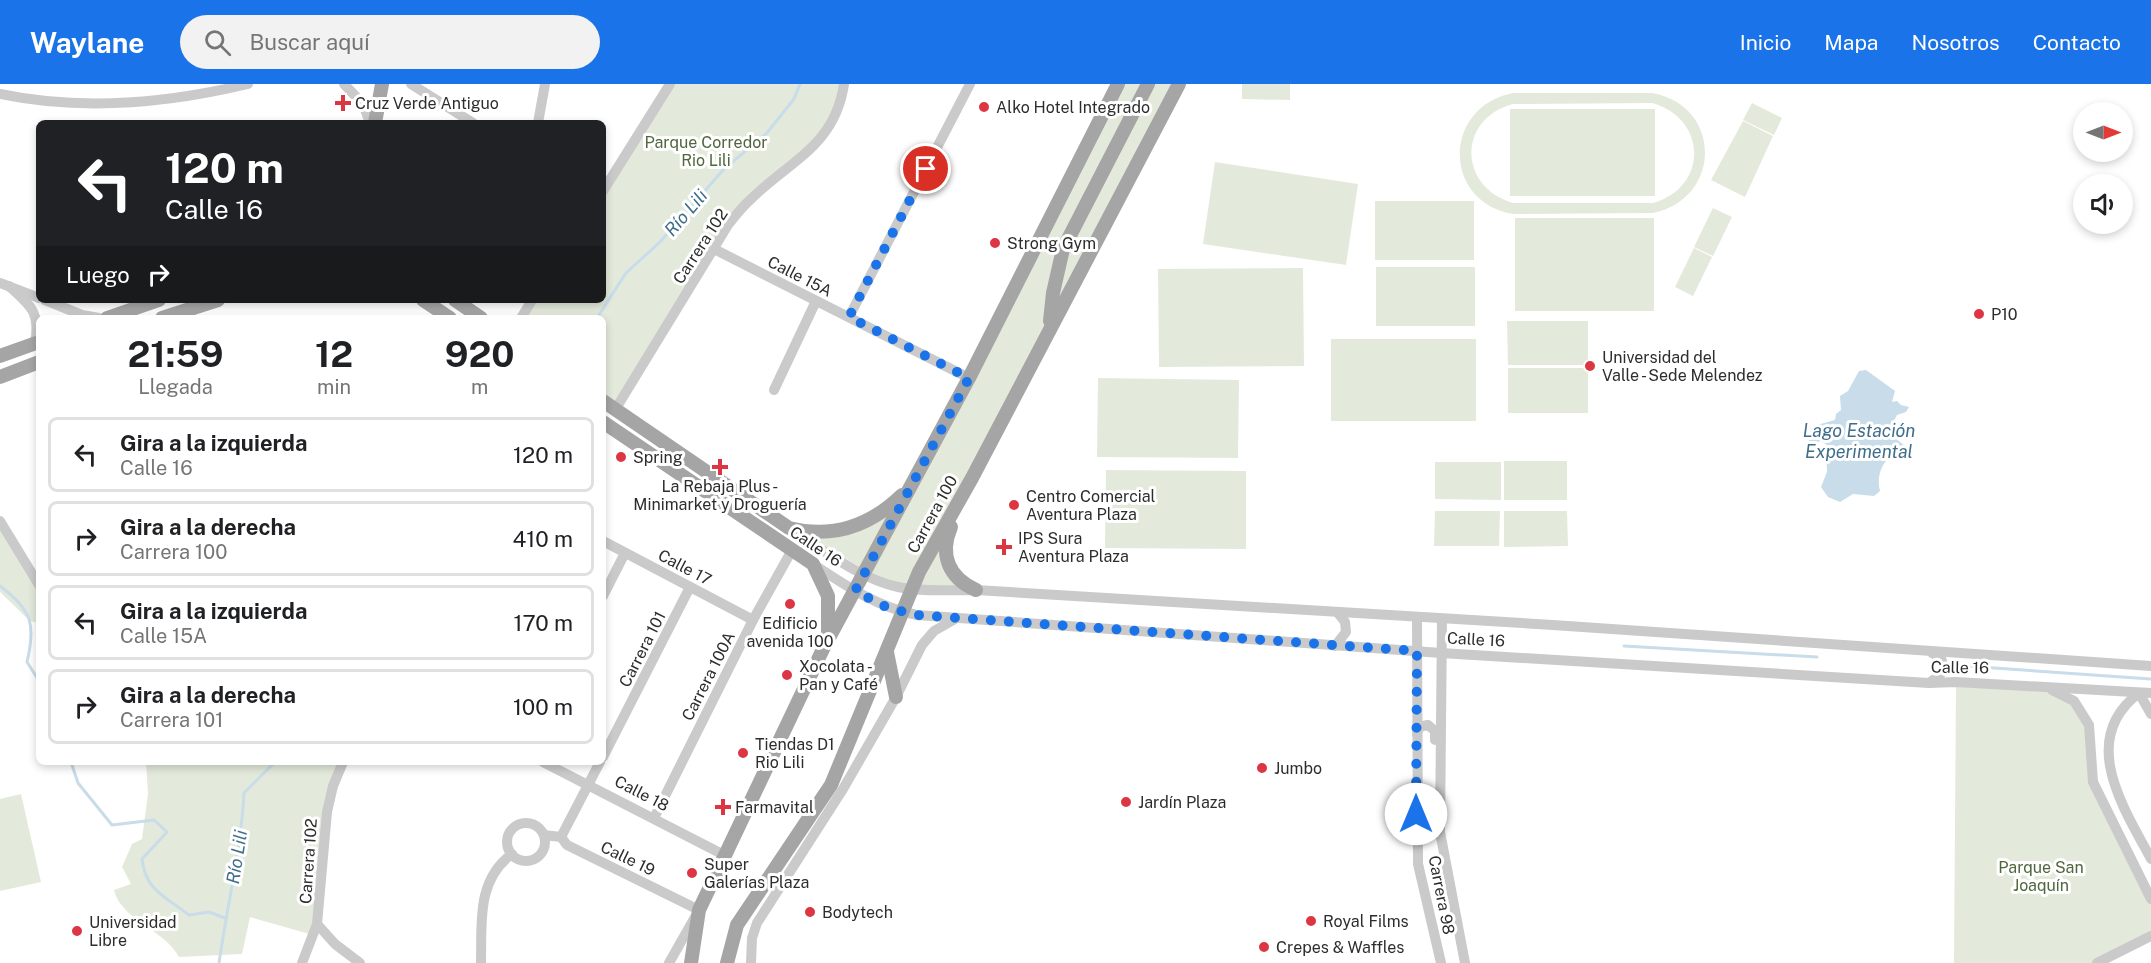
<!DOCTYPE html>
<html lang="es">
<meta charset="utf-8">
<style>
body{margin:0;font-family:"Public Sans",sans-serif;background:#f2f2f2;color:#202124;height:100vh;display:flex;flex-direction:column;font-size:22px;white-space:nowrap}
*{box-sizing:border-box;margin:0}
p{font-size:20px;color:#757577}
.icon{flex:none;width:33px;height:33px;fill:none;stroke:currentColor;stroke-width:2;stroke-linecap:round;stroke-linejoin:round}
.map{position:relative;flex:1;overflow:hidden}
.side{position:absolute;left:36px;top:231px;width:570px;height:450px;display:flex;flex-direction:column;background:#fff;border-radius:9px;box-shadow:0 3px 9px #0003}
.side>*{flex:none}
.banner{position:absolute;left:36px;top:36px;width:570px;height:183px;border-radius:9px;box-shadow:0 3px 9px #0003;background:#202124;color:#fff;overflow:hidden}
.needle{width:39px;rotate:90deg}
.buttons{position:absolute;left:2073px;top:18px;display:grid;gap:12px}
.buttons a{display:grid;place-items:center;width:60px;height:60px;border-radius:50%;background:#fff;box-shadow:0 3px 9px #0003;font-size:30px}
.pin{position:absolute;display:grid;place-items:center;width:51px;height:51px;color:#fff;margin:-26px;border:3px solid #fff;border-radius:50%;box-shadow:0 2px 6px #0007}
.me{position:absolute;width:66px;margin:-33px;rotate:0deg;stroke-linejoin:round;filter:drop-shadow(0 0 4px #0008)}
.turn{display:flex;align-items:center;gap:21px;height:126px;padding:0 30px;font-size:27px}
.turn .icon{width:78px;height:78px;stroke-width:2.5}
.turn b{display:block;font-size:42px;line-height:51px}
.then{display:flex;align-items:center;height:57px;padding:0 30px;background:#0003;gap:12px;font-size:22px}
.eta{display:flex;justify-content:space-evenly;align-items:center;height:102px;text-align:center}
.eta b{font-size:36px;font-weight:700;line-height:42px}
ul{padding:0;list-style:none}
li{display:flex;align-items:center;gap:18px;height:75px;margin:0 12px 9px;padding:0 18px;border:3px solid #e0e0e0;border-radius:9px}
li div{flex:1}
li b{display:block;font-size:22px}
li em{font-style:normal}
header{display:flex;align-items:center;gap:36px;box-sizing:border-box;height:84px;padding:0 30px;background:#1a73e8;color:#fff}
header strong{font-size:28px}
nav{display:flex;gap:33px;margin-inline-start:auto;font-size:21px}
.search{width:420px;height:54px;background:#f2f2f2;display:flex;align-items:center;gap:15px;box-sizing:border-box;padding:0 21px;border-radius:33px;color:#757577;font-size:22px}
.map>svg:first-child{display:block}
.green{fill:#e3eadb;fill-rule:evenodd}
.water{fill:#c8dce9}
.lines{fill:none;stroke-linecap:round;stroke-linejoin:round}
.stream{stroke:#c8dce9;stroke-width:3}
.minor{stroke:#cacaca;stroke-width:10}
.major{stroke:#a5a5a5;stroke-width:14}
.route{stroke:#1a73e8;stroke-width:10;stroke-dasharray:0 18}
.poi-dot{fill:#dd3643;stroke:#fff;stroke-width:2}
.labels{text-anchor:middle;stroke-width:6;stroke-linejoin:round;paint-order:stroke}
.poi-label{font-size:16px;fill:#2d2d2d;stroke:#fff;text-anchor:start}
.park-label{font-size:16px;fill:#50663d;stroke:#fff}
.street-label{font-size:16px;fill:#2d2d2d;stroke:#fff}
.water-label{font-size:18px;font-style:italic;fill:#3f6e8b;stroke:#fff}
</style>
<header>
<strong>Waylane</strong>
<div class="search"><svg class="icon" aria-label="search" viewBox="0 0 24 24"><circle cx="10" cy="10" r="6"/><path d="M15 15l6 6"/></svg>Buscar aquí</div>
<nav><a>Inicio</a><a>Mapa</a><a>Nosotros</a><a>Contacto</a></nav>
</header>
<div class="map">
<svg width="2151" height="879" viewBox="0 0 2151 879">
<rect width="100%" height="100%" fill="#fff"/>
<!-- green -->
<g class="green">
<path d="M670,0H844L833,36L750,115L615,326L603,317V234H521L532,216H603V107Z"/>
<path d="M1118,0H1179L949,449L945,469L976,506L886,499L801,447L853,443L912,401Z"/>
<path d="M1242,0H1290V16L1242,15Z"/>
<path d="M1513,9H1652C1722,21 1723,114 1653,129L1513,130C1442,118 1442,23 1513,9ZM1652,19C1707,34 1709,103 1653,119H1513C1458,103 1457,35 1513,20Z"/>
<path d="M1752,19L1782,34L1774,51L1743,36Z"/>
<rect x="1510" y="25" width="145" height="87"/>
<path d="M1743,37L1773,52L1745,113L1711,96Z"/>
<path d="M1215,78L1358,100L1346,181L1203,160Z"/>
<rect x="1375" y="117" width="99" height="59"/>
<path d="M1713,124L1732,133L1713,172L1694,163Z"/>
<rect x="1515" y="134" width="139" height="93"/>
<path d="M1694,164L1712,173L1693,212L1675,203Z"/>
<rect x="1376" y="183" width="99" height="59"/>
<path d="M1303,184L1304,282L1159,283L1158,185Z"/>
<path d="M1507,237H1588V281H1508Z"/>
<rect x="1331" y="255" width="145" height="82"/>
<rect x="1508" y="284" width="80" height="45"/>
<path d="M1098,294L1239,296L1238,374L1097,373Z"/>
<rect x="1504" y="377" width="63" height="39"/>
<path d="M1435,378H1501V416L1435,415Z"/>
<path d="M1106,386L1246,387V465L1105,464Z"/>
<path d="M1435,427H1500L1499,462H1434Z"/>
<path d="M1504,427H1567L1568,462L1504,463Z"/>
<path d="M0,437L39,501V539L30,537L0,508Z"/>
<path d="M1956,598L2040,602L2083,628L2091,685L2151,815V852L2097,879H1954Z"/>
<path d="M146,678H343L333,702L313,851L250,833L242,870L179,873C165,846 121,836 114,806L131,800L122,783L132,760L142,755L148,710Z"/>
<path d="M21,710L41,798L0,807V715Z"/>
</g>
<!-- water -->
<path class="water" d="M1866,286L1895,307L1892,318L1897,317L1901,321L1909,323L1906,328L1897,331L1892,340V352L1904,361C1887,372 1875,386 1880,407L1874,412L1853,410L1840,418L1828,413L1821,403L1827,388L1826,360L1820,357L1808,364L1810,348L1817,341L1835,336L1836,330L1841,326L1840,312L1848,307L1859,287Z"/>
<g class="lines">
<!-- stream -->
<g class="stream">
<path d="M597,234L626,189L660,158L724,85L766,50L794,15L800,0"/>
<path d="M0,502C32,526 36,540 27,578L39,597"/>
<path d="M1624,562L1817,573"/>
<path d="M1951,581L2151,595"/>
<path d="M71,678L78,699L112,741L154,736L167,748L142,775C145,806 166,813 189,831L209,828L225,834"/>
<path d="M219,879C227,822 241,766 244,709L275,678"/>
</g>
<!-- minor -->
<g class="minor">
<path d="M344,0L363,20L370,39"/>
<path d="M411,0L473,39"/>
<path d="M0,10C81,27 169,19 248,0"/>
<path d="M538,39L545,0"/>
<path d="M603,107L670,0"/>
<path d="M714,165L969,294"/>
<path d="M0,199L39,214"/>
<path d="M9,202C30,221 41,228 35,259"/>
<path d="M45,216L82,231L99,234"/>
<path d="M849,233L970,0"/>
<path d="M521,234L532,216"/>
<path d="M774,306L816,217"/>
<path d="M615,326L728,141C735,132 742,123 750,116C789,77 835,62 844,0"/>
<path d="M0,437L39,501"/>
<path d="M792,446C824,466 860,495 898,503C923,508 950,506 976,506L1553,541L2151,582"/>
<path d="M603,457L753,536"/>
<path d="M813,480C846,502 877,523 917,531L1441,569L1929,599L1956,598L2151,609"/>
<path d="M603,512L625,469"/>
<path d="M1417,533L1418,780L1441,879"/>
<path d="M1442,535L1440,748L1465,879"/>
<path d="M1335,562L1346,548L1345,538L1338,529"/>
<path d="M1929,599L1940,591L1944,584L1941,574L1932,569"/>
<path d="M2052,606L2074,617L2089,641L2093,698L2151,815"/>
<path d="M2139,609C2078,655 2123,723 2151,775"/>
<path d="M2139,609L2151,630"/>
<path d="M1417,650L1419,643L1428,641L1435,647V656"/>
<path d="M603,673L690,503"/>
<path d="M543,678L724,771"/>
<path d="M654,734L753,536L792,466"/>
<circle cx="526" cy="758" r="19"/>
<path d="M544,751L561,753L567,761L699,826L669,879"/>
<path d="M561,753L600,678"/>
<path d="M317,840L335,860L360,879"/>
<path d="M302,879L317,840L327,728L333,702L343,678"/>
<path d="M481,879C482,840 476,796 512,770"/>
<path d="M751,879L752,854L757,839L843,705L896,613L922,561L934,547L955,535"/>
<path d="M2097,879L2151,852"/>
</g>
<!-- major -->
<g class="major">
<path d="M375,39L382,0"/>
<path d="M423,216L450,234"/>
<path d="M455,216L481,234"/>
<path d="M107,234L159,216"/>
<path d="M162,234L218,216"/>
<path d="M1050,237L1053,209L1063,165L1148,0"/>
<path d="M0,272L39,258"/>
<path d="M0,293L39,278"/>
<path d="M603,317L789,444C833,455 870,442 902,411"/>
<path d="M603,338L813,480L828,512V549"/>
<path d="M951,443C939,471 949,494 976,506"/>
<path d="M887,568L896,613"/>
<path d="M691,879L699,826L823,565L969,294L1118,0"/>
<path d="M727,879L737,841L831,701L919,488L972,394L1179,0"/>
</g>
</g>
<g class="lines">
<!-- route -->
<path class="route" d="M926,85L849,233L969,294L855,507L888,524L917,531L1417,567L1416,730"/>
</g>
<!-- markers -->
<g class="poi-dot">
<path d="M340 10h6v6h6v6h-6v6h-6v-6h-6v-6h6z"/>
<circle cx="984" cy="23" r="6"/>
<circle cx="995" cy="159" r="6"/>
<circle cx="1979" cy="230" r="6"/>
<circle cx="1590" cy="282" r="6"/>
<circle cx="621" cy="373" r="6"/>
<path d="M717 374h6v6h6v6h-6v6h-6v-6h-6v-6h6z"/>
<circle cx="1014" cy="421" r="6"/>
<path d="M1001 454h6v6h6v6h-6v6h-6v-6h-6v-6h6z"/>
<circle cx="790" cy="520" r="6"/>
<circle cx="787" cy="591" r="6"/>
<circle cx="743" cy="669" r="6"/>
<circle cx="1262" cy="684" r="6"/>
<circle cx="1126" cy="718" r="6"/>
<path d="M720 714h6v6h6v6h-6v6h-6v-6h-6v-6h6z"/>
<circle cx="692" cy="789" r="6"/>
<circle cx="810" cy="828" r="6"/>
<circle cx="1311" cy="837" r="6"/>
<circle cx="77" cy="847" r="6"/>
<circle cx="1264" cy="863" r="6"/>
</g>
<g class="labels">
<!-- poi labels -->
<g class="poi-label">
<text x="355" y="25">Cruz Verde Antiguo</text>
<text x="996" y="29">Alko Hotel Integrado</text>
<text x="1007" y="165">Strong Gym</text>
<text x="1991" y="236">P10</text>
<text x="1602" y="279">Universidad del<tspan x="1602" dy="18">Valle - Sede Melendez</tspan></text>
<text x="633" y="379">Spring</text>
<text x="720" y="408" text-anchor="middle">La Rebaja Plus -<tspan x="720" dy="18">Minimarket y Droguería</tspan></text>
<text x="1026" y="418">Centro Comercial<tspan x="1026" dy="18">Aventura Plaza</tspan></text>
<text x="1018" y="460">IPS Sura<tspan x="1018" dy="18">Aventura Plaza</tspan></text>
<text x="790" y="545" text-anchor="middle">Edificio<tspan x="790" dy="18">avenida 100</tspan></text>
<text x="799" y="588">Xocolata -<tspan x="799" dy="18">Pan y Café</tspan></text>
<text x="755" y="666">Tiendas D1<tspan x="755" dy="18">Rio Lili</tspan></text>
<text x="1274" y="690">Jumbo</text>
<text x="1138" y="724">Jardín Plaza</text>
<text x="735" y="729">Farmavital</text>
<text x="704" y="786">Super<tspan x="704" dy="18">Galerías Plaza</tspan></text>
<text x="822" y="834">Bodytech</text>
<text x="1323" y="843">Royal Films</text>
<text x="89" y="844">Universidad<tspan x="89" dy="18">Libre</tspan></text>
<text x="1276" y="869">Crepes &amp; Waffles</text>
</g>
<!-- park labels -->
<g class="park-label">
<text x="706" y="64">Parque Corredor<tspan x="706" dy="18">Rio Lili</tspan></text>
<text x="2041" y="789">Parque San<tspan x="2041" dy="18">Joaquín</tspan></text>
</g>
<!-- street labels -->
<g class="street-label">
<text transform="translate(700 162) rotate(-57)" y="6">Carrera 102</text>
<text transform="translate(800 192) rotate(27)" y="6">Calle 15A</text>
<text transform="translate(932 430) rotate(-61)" y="6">Carrera 100</text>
<text transform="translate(816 462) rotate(34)" y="6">Calle 16</text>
<text transform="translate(685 483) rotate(28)" y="6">Calle 17</text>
<text transform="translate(1476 555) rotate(3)" y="6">Calle 16</text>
<text transform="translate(642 565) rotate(-63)" y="6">Carrera 101</text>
<text transform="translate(1960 583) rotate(1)" y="6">Calle 16</text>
<text transform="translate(708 592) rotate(-63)" y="6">Carrera 100A</text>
<text transform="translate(642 709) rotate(27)" y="6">Calle 18</text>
<text transform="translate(628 774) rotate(26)" y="6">Calle 19</text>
<text transform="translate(308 777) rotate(-86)" y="6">Carrera 102</text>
<text transform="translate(1442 811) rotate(79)" y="6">Carrera 98</text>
</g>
<!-- water labels -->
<g class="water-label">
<text transform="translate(686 129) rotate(-49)" y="6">Río Lili</text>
<text x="1859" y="353">Lago Estación<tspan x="1859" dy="21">Experimental</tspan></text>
<text transform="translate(237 773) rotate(-81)" y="6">Río Lili</text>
</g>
</g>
</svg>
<div class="buttons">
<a><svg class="needle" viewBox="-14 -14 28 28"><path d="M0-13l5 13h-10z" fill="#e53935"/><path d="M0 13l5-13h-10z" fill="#757577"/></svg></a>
<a><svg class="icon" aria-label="sound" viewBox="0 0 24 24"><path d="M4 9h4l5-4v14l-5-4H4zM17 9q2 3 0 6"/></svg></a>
</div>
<div class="pin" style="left:926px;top:85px;background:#d93025"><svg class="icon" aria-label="arrive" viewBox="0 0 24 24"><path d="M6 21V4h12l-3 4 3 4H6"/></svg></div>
<svg class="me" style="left:1416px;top:730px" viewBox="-20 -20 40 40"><circle r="19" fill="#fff"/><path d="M0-13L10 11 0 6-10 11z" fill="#1a73e8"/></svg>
<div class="banner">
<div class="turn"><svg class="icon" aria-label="left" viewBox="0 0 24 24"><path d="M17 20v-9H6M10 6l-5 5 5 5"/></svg><div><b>120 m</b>Calle 16</div></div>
<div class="then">Luego<svg class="icon" aria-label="right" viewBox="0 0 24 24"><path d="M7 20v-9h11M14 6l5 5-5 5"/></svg></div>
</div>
<section class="side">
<div class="eta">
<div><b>21:59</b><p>Llegada</p></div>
<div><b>12</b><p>min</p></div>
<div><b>920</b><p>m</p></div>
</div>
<ul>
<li><svg class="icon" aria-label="left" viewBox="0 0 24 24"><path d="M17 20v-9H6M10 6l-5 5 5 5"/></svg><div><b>Gira a la izquierda</b><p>Calle 16</p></div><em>120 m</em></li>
<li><svg class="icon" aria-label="right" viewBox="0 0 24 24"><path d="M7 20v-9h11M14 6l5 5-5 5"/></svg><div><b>Gira a la derecha</b><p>Carrera 100</p></div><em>410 m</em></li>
<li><svg class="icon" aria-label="left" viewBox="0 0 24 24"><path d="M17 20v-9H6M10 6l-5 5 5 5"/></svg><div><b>Gira a la izquierda</b><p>Calle 15A</p></div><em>170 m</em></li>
<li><svg class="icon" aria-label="right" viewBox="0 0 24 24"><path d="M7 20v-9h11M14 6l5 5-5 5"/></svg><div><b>Gira a la derecha</b><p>Carrera 101</p></div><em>100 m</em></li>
</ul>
</section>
</div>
